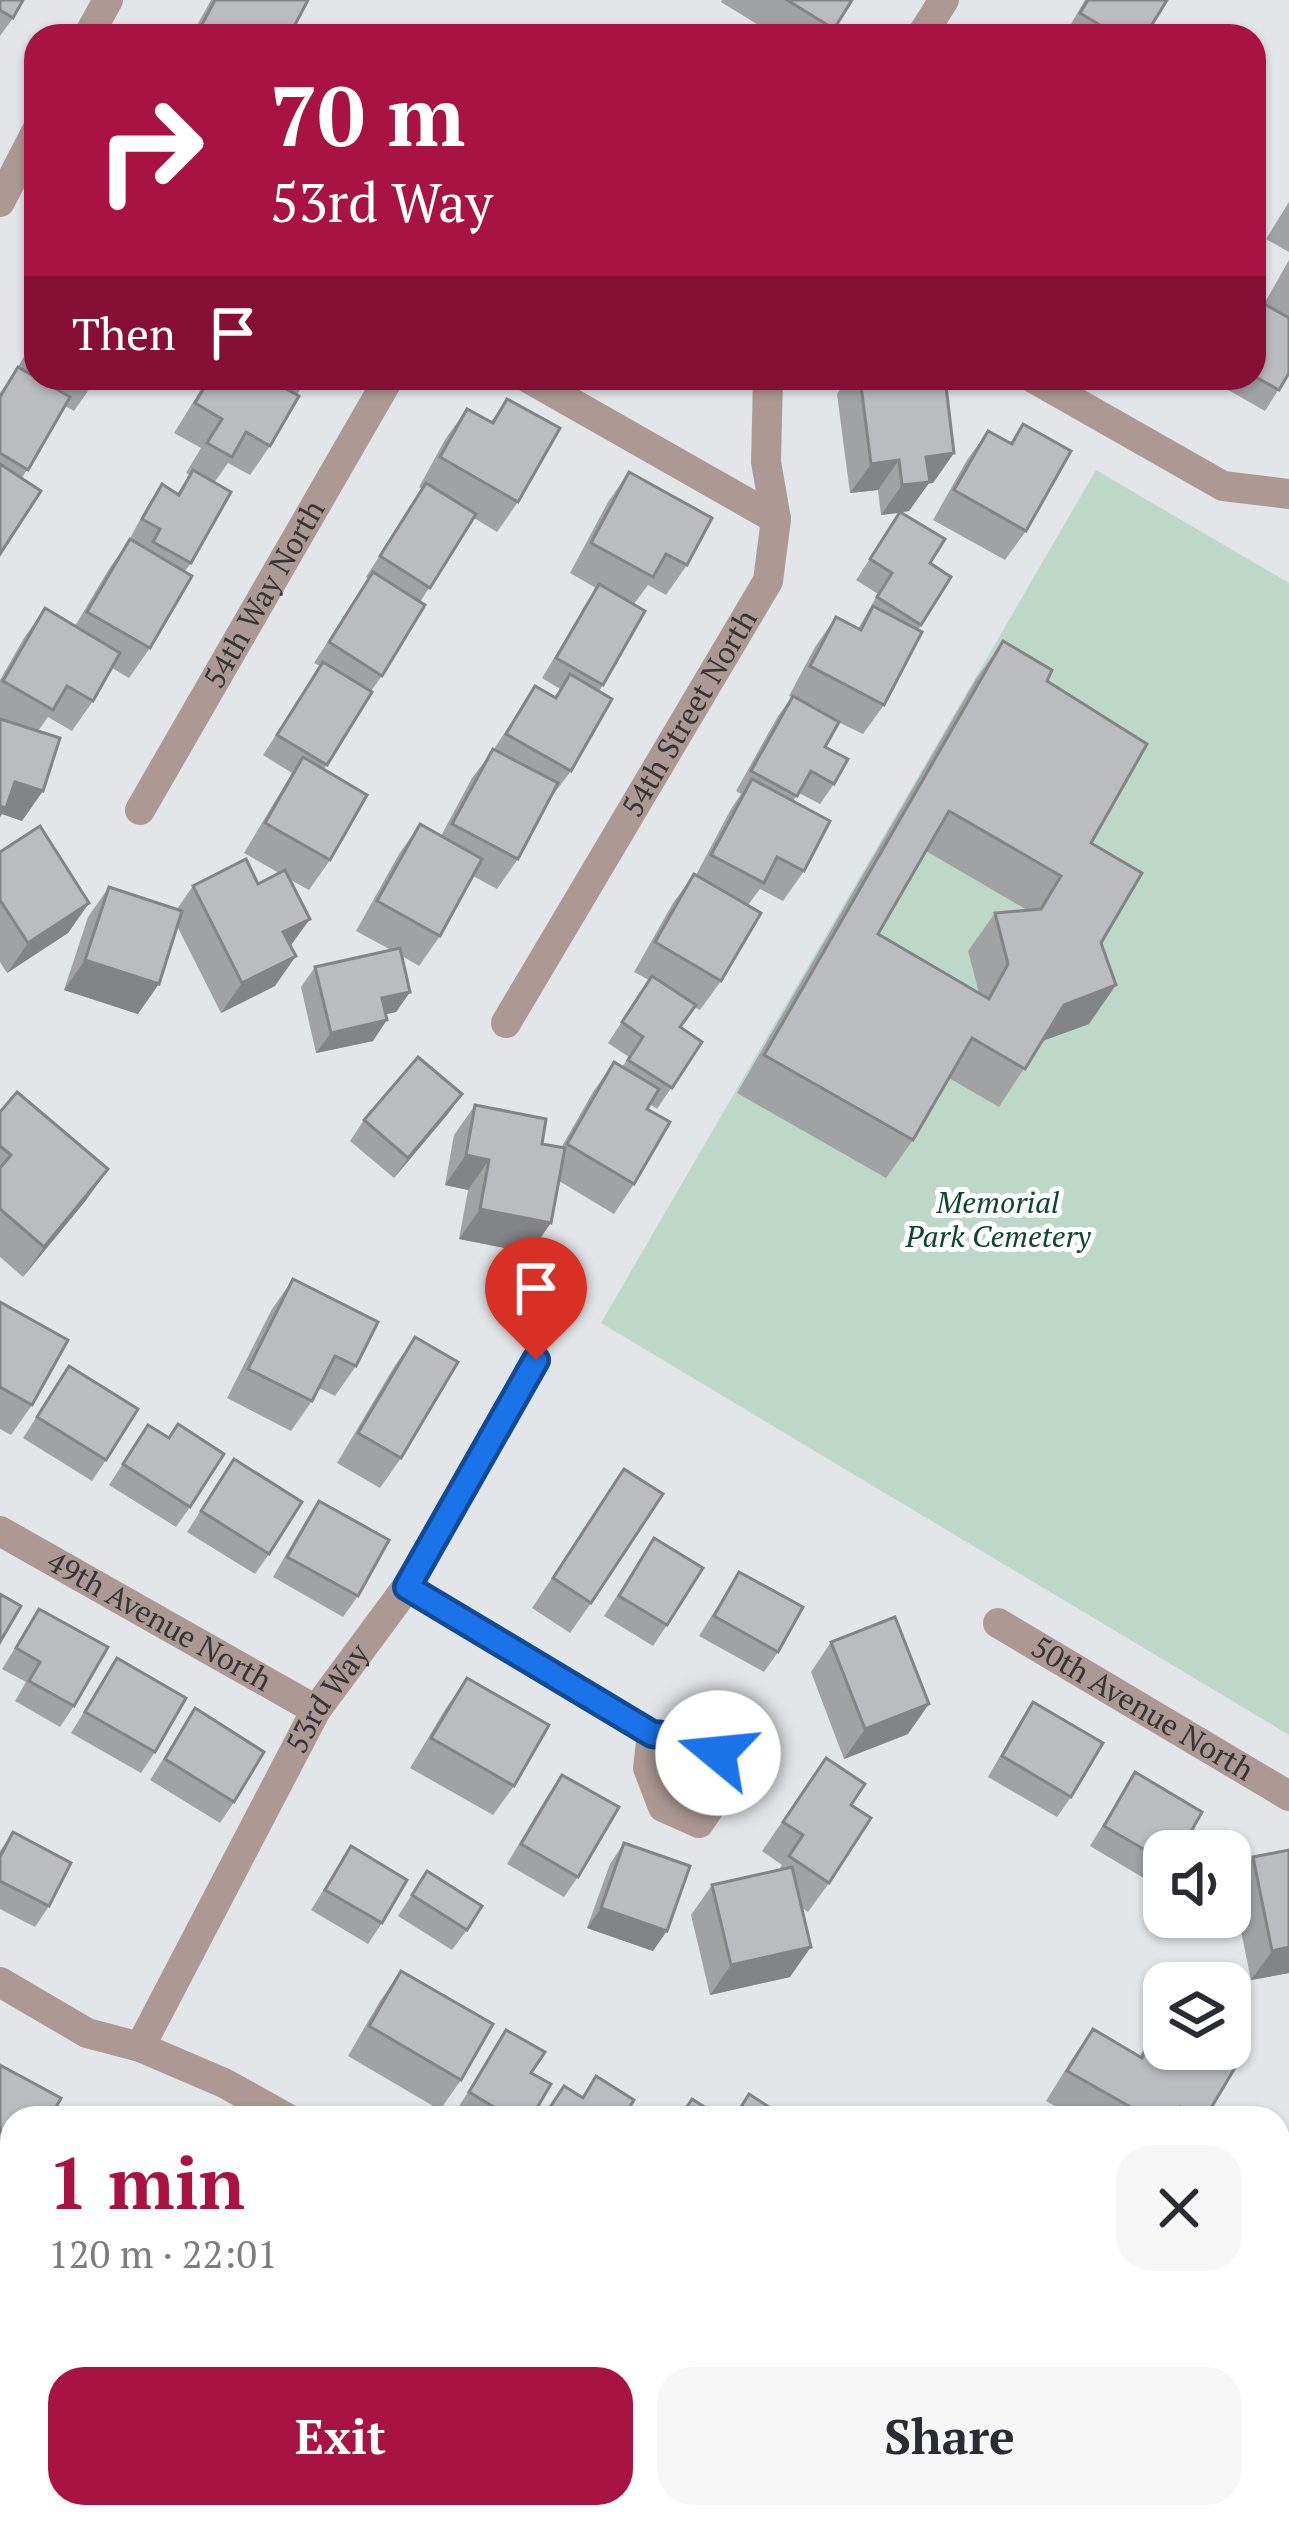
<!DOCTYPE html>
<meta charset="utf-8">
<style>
body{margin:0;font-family:"PT Serif",serif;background:#f7f7f7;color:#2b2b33;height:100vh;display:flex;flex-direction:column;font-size:45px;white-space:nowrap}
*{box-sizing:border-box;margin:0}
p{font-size:39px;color:#7c7c81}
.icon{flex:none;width:66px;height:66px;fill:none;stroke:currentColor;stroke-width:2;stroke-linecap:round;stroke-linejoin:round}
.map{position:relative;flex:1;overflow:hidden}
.sheet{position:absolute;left:0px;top:2106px;width:1290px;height:423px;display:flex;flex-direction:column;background:#fff;border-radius:36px 36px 0 0;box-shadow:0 3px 9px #0004}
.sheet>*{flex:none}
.banner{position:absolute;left:24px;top:24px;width:1242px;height:366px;border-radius:36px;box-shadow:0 3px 9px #0004;background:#a91343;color:#fff;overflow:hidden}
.tools{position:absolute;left:1143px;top:1830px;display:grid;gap:24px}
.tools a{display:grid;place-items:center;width:108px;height:108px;border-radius:24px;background:#fff;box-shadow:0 3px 9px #0004;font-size:60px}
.pin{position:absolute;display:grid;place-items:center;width:102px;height:102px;color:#fff;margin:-123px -51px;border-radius:50% 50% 50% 0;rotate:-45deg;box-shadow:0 0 12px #0007}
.pin .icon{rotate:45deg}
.me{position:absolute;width:132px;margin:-66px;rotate:287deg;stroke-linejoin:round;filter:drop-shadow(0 0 9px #0008)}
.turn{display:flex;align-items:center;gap:42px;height:252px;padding:0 48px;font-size:54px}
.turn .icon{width:156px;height:156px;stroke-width:2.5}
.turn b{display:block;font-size:84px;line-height:102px}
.then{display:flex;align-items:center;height:114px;padding:0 48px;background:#0003;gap:24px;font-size:45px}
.round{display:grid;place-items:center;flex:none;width:126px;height:126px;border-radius:36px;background:#f7f7f7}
.head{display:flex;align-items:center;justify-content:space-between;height:204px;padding:0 48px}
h1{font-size:72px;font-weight:800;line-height:90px;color:#a91343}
.action{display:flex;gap:24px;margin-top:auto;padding:24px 48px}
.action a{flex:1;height:138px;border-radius:36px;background:#a91343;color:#fff;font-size:48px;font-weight:800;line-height:138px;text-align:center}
.action a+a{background:#f7f7f7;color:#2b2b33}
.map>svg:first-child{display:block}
.green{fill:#bdd8c9}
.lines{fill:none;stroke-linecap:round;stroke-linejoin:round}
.street{stroke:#ac9993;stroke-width:30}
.wall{fill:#a1a2a4;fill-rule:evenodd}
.shaded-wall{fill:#838486}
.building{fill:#bbbcbf;stroke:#838486;stroke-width:3;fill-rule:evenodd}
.route-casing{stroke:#114b97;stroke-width:30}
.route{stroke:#1a73e8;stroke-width:21}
.labels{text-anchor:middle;stroke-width:10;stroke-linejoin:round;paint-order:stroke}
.street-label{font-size:30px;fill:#333536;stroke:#fff}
.park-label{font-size:30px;font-style:italic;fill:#11452e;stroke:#fff}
</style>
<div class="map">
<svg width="1289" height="2528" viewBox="0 0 1289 2528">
<rect width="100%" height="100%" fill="#e3e6e9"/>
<!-- green -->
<path class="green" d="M1096,470L1289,583V1735L601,1323Z"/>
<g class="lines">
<!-- street -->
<g class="street">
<path d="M88,36L108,0"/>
<path d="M921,36L944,0"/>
<path d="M0,202L36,132"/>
<path d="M528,378L776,519"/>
<path d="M1033,378L1223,486L1289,494"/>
<path id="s1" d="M140,810L389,378"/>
<path id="s2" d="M506,1023L768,581L776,519L766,462L768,378"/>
<path id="s3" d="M0,1531L316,1710"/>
<path d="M407,1587L652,1734L682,1737L718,1753L722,1789L699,1823L663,1807L648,1768L652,1734"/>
<path id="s4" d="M998,1623L1289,1796"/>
<path d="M0,1982L87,2033L140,2047L224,2083L287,2118"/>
<path id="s5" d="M140,2047L316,1710L407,1587L536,1360"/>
<path d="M1278,2203L1289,2185"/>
<path d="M0,2498L12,2504"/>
<path d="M34,2517L53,2528"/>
<path d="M994,2517L1014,2528"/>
<path d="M1086,2528L1092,2517"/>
</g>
</g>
<!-- wall -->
<g class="wall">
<path d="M0,0L13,18L0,36Z"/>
<path d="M211,0H308L289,36H191Z"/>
<path d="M722,0H852L829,36H776L721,2Z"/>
<path d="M1085,0H1167L1145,36H1064Z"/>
<path d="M1289,202V252L1266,239Z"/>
<path d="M1289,260V373L1265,411L1207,378H1254V312L1261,302L1264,304Z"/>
<path d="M36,336V378H97L74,411L65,406L22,478L0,554V393L18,367Z"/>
<path d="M208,378H306L270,446L250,475L228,463L214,483L191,563L185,571L150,648L129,678L112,668L93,701L72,731L48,717L38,731L22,821L2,814L0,817V680L24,638L45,608L75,626L109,569L129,540L148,505L162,484L177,494L190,475L186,473L201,448L174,433Z"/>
<path d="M849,378H916L954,453L933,483H929L909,511L902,512L930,563L951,577L918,630L884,705L863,734L838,722L825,747L834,784L820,804L799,793L793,801L804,871L783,901L760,889L748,905L721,981L700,1010L694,1007L680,1027L702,1042L657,1109L650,1104L647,1109L634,1184L614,1214L559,1181L530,1253L459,1239L468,1190L445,1185L454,1135L475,1105L542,1144L561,1148L593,1092L614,1062L622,1067L629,1057L608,1043L649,980L634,972L673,903L694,874L696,875L731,809L741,794L736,791L778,716L792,697L789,696L815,647L836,617L858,629L878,594L856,580L900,513L881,515L878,490L850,493L837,394Z"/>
<path d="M507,399L518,502L497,532L474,518L420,602L382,676L371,691L372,692L324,769L330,860L309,890L289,879L290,946L275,986L221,1013L177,926L138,1014L64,990L88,917L109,887L177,909L193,886L258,884L279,873L244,853L292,773L263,755L320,666L314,663L368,579L366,577L422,489L419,487L446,438L467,409L491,422Z"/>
<path d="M1023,424L1026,531L1005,560L933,520L967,460L988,431L1010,443Z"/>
<path d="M629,472L687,565L666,595L648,585L634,604L603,685L599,691L571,771L549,800L518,859L497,889L473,876L440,936L419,966L402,956L410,992L396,1012L386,1014L373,1041L316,1053L301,987L315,967L391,950L356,931L399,854L420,824L441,836L472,778L494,749L535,686L554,697L560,689L542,678L596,588L570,573L608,502Z"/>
<path d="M1003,641L1047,681L1091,843L1101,943L1089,1024L1042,1041L999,1107L949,1078L913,1140L886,1178L737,1093L976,679ZM926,851L1027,910L995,913L968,951L979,993L878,934Z"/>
<path d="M0,852L89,903L68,933L7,973L0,962Z"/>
<path d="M462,1094L447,1115L394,1178L350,1141L364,1120Z"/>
<path d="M0,1112L87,1199L23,1277L0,1257Z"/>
<path d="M293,1279L356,1366L335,1396L319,1388L312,1401L291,1431L227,1398L272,1309Z"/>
<path d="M0,1302L32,1405L11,1435L0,1429Z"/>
<path d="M415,1337L401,1458L380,1488L337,1463L394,1367Z"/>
<path d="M69,1366L106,1460L92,1481L23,1438Z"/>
<path d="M178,1424L190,1507L176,1527L109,1485L148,1425L168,1438Z"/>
<path d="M234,1459L269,1554L255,1574L187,1532Z"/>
<path d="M624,1469L591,1603L570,1633L532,1608Z"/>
<path d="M319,1501L358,1596L343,1617L273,1577L305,1522Z"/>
<path d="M654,1538L667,1625L653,1646L604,1616Z"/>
<path d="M739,1572L778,1652L764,1672L699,1636Z"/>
<path d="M39,1609L74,1706L60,1727L15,1701L26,1682L2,1669Z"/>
<path d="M831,1642L908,1734L844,1759L811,1672Z"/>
<path d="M117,1658L155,1752L141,1773L71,1733Z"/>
<path d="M467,1678L514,1786L493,1815L410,1768L446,1708Z"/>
<path d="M1033,1702L1071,1797L1057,1817L988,1777L1019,1723Z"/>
<path d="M195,1708L234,1802L220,1823L150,1780Z"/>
<path d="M826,1758L851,1805L829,1883L808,1912L802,1908L790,1977L710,1995L691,1915L712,1885L779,1870L782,1865L762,1851Z"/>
<path d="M1135,1772L1164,1851V1876L1157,1886L1090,1846Z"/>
<path d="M562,1775L578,1877L564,1897L507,1864L548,1795Z"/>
<path d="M13,1832L49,1906L35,1927L0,1909V1851Z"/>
<path d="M624,1843L653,1951L587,1928L610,1864Z"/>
<path d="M351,1846L382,1923L368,1944L311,1910Z"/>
<path d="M1289,1850V1973L1251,1980L1232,1887L1253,1857Z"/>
<path d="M427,1871L467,1930L452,1950L398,1916Z"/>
<path d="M401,1971L461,2080L440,2110L348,2056L380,2001Z"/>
<path d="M1164,2016V2049L1205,2118H1076L1046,2101L1072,2059L1093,2029L1139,2057Z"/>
<path d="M506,2030L531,2073V2118H463L455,2113Z"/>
<path d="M0,2065L12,2118V2167L0,2160Z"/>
<path d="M1289,2310V2345L1278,2338V2328Z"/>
<path d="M214,2517H303L296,2528H234Z"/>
<path d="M613,2517H685L678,2528H611L608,2526Z"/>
<path d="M695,2517H795L789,2528H688Z"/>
<path d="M1227,2517H1275L1267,2528H1245Z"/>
</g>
<!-- shaded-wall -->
<g class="shaded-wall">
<path d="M954,453L933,483H929L909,511L881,515L902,485L926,457Z"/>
<path d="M899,460L878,490L850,493L871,464Z"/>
<path d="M15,782L43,791L22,821L2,814L0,817V803Z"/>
<path d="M89,903L68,933L7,973L28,943Z"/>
<path d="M310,919L289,948L283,932Z"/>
<path d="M296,956L275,986L221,1013L242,983Z"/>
<path d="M85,960L159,984L138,1014L64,990Z"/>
<path d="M1116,985L1089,1024L1037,1043L1064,1005Z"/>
<path d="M410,992L396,1012L368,1018L382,998Z"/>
<path d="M387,1020L373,1041L316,1053L331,1033Z"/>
<path d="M462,1094L447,1115L394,1178L408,1158Z"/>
<path d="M466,1155L489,1160L468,1190L445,1185Z"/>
<path d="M108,1169L87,1199L23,1277L44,1247Z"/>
<path d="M480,1209L551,1223L530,1253L459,1239Z"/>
<path d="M929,1704L908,1734L844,1759L865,1729Z"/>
<path d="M601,1908L667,1931L653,1951L587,1928Z"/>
<path d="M811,1947L790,1977L710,1995L731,1965Z"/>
<path d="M1289,1947V1973L1251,1980L1272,1951Z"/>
</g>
<!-- building -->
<g class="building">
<path d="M0,0H23L13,18L0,10Z"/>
<path d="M215,0H308L289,36H196Z"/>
<path d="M787,0H852L834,29Z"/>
<path d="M1088,0H1167L1145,36H1118L1080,13Z"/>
<path d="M1261,302L1289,318V373L1279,390L1254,376V314Z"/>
<path d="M18,367L70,397L28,470L0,453V397Z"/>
<path d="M210,378H266L299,396L270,446L246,432L232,457L207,443L222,419L195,403Z"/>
<path d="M286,378H306L301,387Z"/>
<path d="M860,378H916L917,382L945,378L954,453L926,457L930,482L902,485L899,460L871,464Z"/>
<path d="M507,399L560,428L518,502L440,457L467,409L493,423Z"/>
<path d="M1023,424L1071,451L1026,531L954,490L988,431L1012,444Z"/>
<path d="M0,464L41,491L0,554Z"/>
<path d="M193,470L231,492L191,563L153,542L160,529L142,519L162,484L179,495Z"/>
<path d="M629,472L712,518L687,565L666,554L653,577L591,543Z"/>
<path d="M426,483L476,514L430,588L380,556Z"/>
<path d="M900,512L945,539L930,563L951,577L921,625L877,597L892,573L870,559Z"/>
<path d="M130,539L192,576L150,648L87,612Z"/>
<path d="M373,572L425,605L382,676L329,642Z"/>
<path d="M599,584L645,611L603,685L556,658Z"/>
<path d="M873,606L922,632L884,705L810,666L836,617L861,630Z"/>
<path d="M45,608L120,653L93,701L67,686L53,710L3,681Z"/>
<path d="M1003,641L1052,670L1047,681L1147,744L1091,843L1142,873L1101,943L1116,985L1064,1005L1025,1069L972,1038L913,1140L764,1055ZM949,811L1061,876L1041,909L995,913L1008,964L989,999L878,934Z"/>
<path d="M323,662L372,692L327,765L277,735Z"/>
<path d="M570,674L612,699L571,771L506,734L535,686L556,698Z"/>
<path d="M793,696L839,722L825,747L848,759L834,784L811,771L797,796L751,771Z"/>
<path d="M0,719L60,738L43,791L15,782L6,808L0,806Z"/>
<path d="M493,749L558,783L518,859L452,824Z"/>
<path d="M303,757L367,795L330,860L265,823Z"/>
<path d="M752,779L830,821L804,871L777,857L764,883L711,855Z"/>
<path d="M420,824L482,859L440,936L377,901Z"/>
<path d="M40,826L89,903L28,943L0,900V852Z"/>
<path d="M246,859L258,884L285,870L310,919L283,932L296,956L242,983L193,886Z"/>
<path d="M694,874L761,913L721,981L655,942Z"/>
<path d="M109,887L182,911L159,984L85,960Z"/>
<path d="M400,948L410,992L382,998L387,1020L331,1033L315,967Z"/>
<path d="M652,976L696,1005L680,1027L702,1042L672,1088L628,1060L643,1037L622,1022Z"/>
<path d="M418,1057L462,1094L408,1158L364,1120Z"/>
<path d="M614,1062L659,1089L647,1109L670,1122L634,1184L567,1144Z"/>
<path d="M17,1092L108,1169L44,1247L0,1209V1168L11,1155L0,1146V1112Z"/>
<path d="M475,1105L546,1119L542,1144L565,1148L551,1223L480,1209L489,1160L466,1155Z"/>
<path d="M293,1279L378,1322L356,1366L335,1356L312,1401L248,1369Z"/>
<path d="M0,1302L68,1340L32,1405L0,1387Z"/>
<path d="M415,1337L458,1362L401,1458L358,1433Z"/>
<path d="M69,1366L138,1409L106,1460L37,1417Z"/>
<path d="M178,1424L224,1454L190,1507L123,1464L148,1425L169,1438Z"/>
<path d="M234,1459L302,1502L269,1554L201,1511Z"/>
<path d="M624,1469L663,1494L591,1603L553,1578Z"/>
<path d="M319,1501L389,1540L358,1596L287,1557Z"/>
<path d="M654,1538L703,1568L667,1625L619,1596Z"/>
<path d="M739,1572L803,1607L778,1652L714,1616Z"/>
<path d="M0,1594L21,1606L0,1642Z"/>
<path d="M39,1609L108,1647L74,1706L29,1681L40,1662L16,1648Z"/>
<path d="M895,1617L929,1704L865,1729L831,1642Z"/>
<path d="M117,1658L186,1698L155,1752L85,1712Z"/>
<path d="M467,1678L549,1725L514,1786L431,1738Z"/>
<path d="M1033,1702L1103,1743L1071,1797L1002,1756Z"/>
<path d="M195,1708L264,1752L234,1802L165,1759Z"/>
<path d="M826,1758L865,1784L851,1805L871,1818L829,1883L789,1856L803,1835L783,1822Z"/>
<path d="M1135,1772L1202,1812L1180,1851H1164V1861L1104,1826Z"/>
<path d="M562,1775L619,1807L578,1877L521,1844Z"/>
<path d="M13,1832L71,1863L49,1906L0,1881V1857Z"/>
<path d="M624,1843L690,1866L667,1931L601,1908Z"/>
<path d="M351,1846L407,1880L382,1923L325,1890Z"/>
<path d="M1289,1850V1947L1272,1951L1253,1857Z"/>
<path d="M792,1867L811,1947L731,1965L712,1885Z"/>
<path d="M427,1871L482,1906L467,1930L412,1895Z"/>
<path d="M401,1971L493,2024L461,2080L369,2026Z"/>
<path d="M1164,2020V2049H1220L1239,2061L1205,2118H1198L1180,2107L1173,2118H1150L1067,2071L1093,2029L1142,2058Z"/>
<path d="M506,2030L545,2052L531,2073L551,2084L531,2118H512L469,2092Z"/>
<path d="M0,2065L61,2098L50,2118H12V2138L0,2131Z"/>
<path d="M596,2076L634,2100L623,2118H543L564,2086L583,2098Z"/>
<path d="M749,2094L775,2111L771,2118H734Z"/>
<path d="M692,2099L717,2115L715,2118H680Z"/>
<path d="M1278,2405L1289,2411V2494L1282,2507L1278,2505Z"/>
<path d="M288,2517H303L300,2523Z"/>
<path d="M324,2517H413L423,2523L420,2528H318Z"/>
<path d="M665,2517H685L680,2526Z"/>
<path d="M697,2517H795L789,2528H713L696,2519Z"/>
<path d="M822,2517H861L881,2528H816Z"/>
</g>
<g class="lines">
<!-- route casing -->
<g class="route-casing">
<path id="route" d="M536,1360L407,1587L652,1734L682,1737L718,1753"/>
</g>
<!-- route -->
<use href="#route" class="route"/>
</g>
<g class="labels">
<!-- street labels -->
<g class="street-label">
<text dy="10" stroke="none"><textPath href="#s1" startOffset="249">54th Way North</textPath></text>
<text dy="10" stroke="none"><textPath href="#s2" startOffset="360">54th Street North</textPath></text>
<text dy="10" stroke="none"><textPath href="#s3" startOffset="183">49th Avenue North</textPath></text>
<text dy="10" stroke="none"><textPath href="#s5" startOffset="396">53rd Way</textPath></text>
<text dy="10" stroke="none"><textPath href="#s4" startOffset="168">50th Avenue North</textPath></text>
</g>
<!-- park labels -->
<g class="park-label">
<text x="998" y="1213">Memorial<tspan x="998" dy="34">Park Cemetery</tspan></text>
</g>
</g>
</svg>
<div class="tools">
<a><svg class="icon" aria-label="sound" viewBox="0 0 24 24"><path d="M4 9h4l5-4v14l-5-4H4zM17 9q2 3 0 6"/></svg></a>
<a><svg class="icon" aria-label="layers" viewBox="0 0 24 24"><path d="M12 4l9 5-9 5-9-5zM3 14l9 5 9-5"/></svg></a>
</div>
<div class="pin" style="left:536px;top:1360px;background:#d93025"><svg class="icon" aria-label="arrive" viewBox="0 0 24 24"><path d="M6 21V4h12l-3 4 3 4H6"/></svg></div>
<svg class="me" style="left:718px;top:1753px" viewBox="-20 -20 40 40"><circle r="19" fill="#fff"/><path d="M0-13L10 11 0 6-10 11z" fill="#1a73e8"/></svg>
<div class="banner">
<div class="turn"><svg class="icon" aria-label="right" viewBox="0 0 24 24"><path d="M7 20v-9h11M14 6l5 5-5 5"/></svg><div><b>70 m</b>53rd Way</div></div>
<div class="then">Then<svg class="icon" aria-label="arrive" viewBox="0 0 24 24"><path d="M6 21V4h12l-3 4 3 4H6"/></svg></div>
</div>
<section class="sheet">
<div class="head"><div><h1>1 min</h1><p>120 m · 22:01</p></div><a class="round"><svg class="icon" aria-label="close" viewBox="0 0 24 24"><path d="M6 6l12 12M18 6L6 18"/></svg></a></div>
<div class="action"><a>Exit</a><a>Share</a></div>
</section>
</div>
